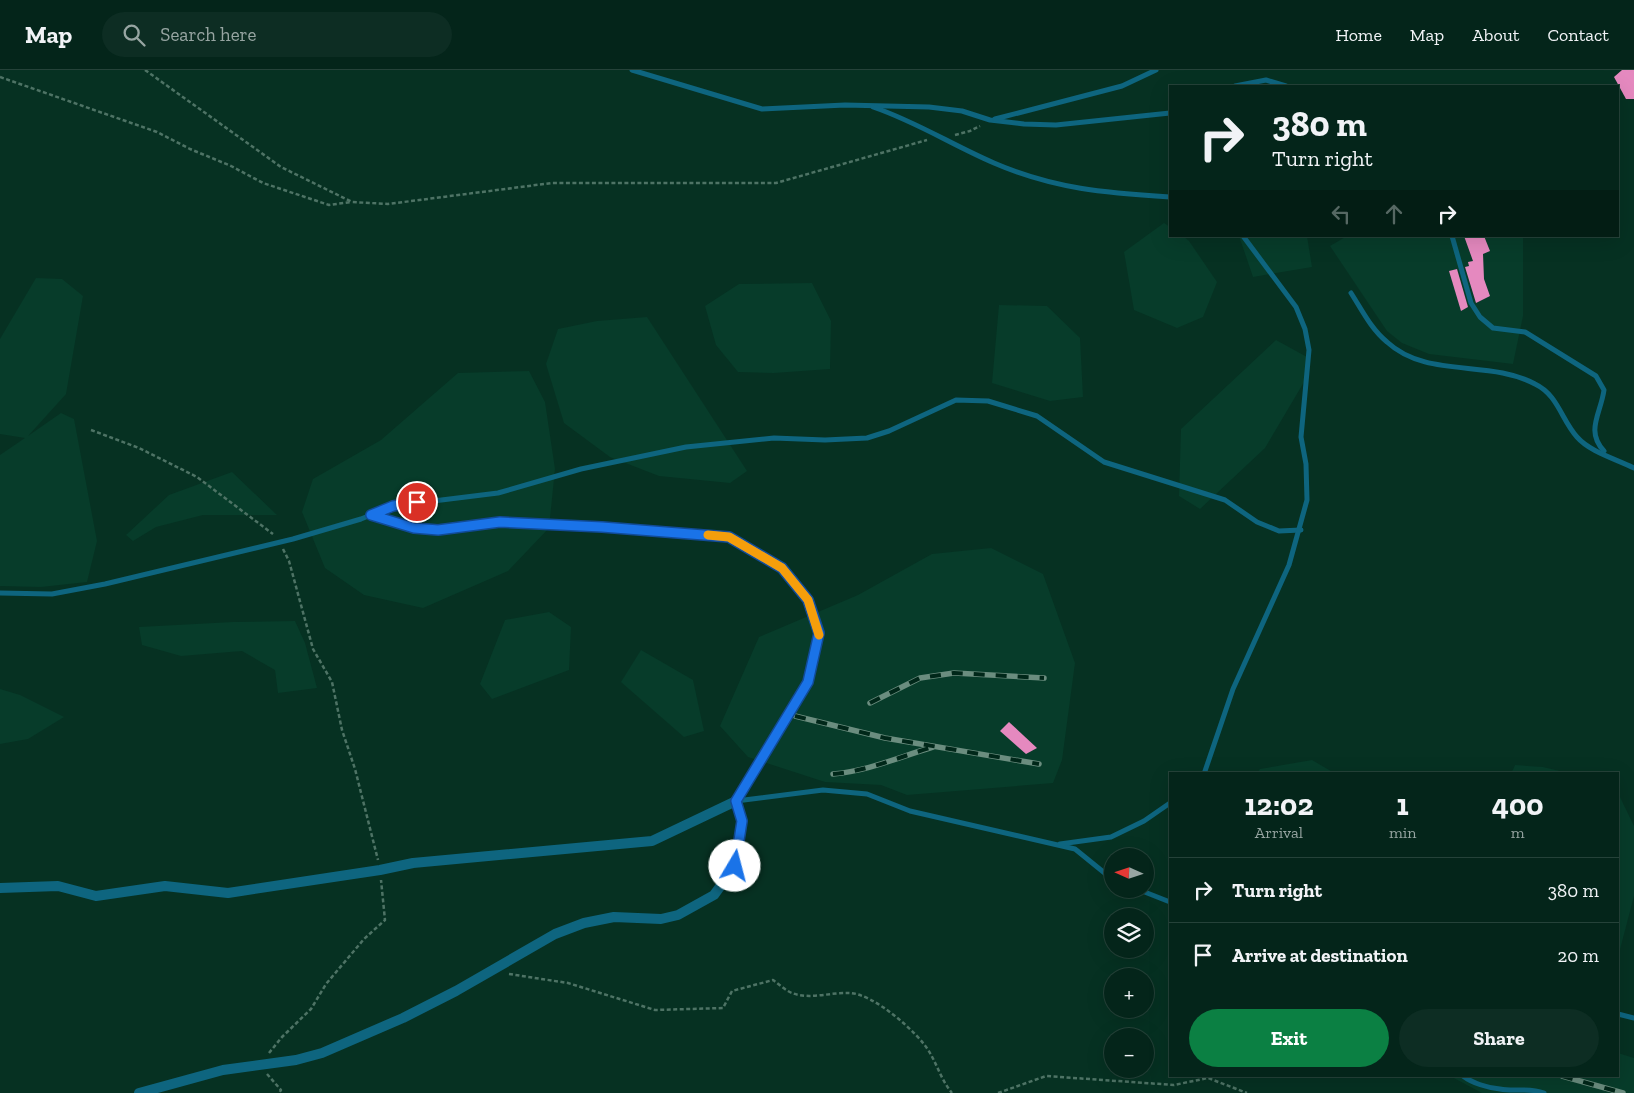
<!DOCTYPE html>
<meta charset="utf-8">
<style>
body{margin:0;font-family:"Zilla Slab",serif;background:#0d2d23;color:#f1f3f6;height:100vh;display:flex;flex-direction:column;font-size:19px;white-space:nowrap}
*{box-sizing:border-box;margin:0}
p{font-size:16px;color:#97a5a2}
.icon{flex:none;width:28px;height:28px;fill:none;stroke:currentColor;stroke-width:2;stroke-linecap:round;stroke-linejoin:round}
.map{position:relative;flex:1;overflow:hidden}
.sheet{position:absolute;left:1169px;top:702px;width:450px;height:305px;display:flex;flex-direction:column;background:#04251a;border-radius:0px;box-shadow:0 5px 20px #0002,0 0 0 1px #254239}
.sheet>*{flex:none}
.banner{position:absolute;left:1169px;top:15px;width:450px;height:152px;border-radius:0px;box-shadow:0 5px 20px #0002,0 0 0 1px #254239;background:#04251a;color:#f1f3f6;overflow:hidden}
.needle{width:32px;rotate:273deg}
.fabs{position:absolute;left:1104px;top:778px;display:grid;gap:10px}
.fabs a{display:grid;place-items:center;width:50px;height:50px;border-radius:50%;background:#04251a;box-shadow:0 5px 20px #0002,0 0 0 1px #254239;font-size:25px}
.pin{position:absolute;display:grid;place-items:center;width:42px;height:42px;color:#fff;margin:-21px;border:2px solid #fff;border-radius:50%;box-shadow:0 1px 5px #0007}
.me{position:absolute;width:55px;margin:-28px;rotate:8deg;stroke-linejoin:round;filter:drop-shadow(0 0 4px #0008)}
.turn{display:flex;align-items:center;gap:18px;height:105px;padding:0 20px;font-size:22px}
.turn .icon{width:65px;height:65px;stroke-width:2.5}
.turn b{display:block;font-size:35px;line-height:42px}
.lanes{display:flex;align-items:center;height:48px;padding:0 20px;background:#0003;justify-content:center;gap:25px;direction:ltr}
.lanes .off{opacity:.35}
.eta{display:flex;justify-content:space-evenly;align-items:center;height:85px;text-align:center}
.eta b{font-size:30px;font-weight:700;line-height:35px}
.button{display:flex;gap:10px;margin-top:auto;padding:10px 20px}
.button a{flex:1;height:58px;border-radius:30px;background:#0b8043;color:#fff;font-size:20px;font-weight:700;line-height:58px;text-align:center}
.button a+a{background:#0d2d23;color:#f1f3f6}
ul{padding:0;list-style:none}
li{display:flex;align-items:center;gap:15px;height:65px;padding:0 20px;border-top:1px solid #254239}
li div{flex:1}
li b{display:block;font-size:19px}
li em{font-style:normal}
header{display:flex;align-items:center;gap:30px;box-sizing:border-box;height:70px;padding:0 25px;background:#04251a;border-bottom:1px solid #254239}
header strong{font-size:24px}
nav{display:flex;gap:28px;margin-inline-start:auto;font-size:18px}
.search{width:350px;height:45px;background:#0d2d23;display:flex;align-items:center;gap:12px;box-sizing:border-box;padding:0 18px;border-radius:28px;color:#97a5a2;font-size:19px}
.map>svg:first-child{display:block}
.built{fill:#073c2a}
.building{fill:#e589bf}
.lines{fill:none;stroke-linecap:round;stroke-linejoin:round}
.path{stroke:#4e7365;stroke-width:2.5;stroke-dasharray:4 2.5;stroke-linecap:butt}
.service{stroke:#0e657f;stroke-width:5}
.minor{stroke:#0e657f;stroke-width:10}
.rail-casing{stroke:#6b8d7f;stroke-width:5.5}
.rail{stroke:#002719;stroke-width:4;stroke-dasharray:11;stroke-linecap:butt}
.route-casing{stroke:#114b97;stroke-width:12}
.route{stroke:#1a73e8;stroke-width:9}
.slow{stroke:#f59e0b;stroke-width:9}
</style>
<header>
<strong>Map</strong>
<div class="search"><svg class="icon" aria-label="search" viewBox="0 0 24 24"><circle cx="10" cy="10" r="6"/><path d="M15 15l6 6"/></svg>Search here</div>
<nav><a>Home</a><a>Map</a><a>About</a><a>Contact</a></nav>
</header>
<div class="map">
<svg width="1634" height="1023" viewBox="0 0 1634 1023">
<rect width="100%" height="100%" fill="#063122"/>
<!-- built -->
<g class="built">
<path d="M1164,153L1170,157V166H1183L1189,171L1217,212L1203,247L1177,258L1134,240L1124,182Z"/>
<path d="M1239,166H1307L1312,197L1253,207Z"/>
<path d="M1347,166H1523V246L1513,294L1429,284L1402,273L1387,261L1330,176Z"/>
<path d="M36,208L62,209L83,226L66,324L28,366L61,343L74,349L97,471L87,512L41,517L0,516V385L25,368L0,364V269Z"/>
<path d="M812,213L831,251L830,299L774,303L738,302L716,275L705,236L739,214Z"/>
<path d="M999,235L1047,236L1080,268L1083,327L1050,331L992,313Z"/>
<path d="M647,247L747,401L730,413L659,406L610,387L564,353L546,294L558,259L597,251Z"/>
<path d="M1276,270L1307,287V307L1265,378L1200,439L1179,426L1181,359Z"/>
<path d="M529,301L545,332L555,399L549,458L508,501L423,538L364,525L325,498L302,442L313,409L381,370L458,303Z"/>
<path d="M232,402L277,445H203L156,457L133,471L126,465L169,425Z"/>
<path d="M991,478L1043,504L1075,593L1062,690L1053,713L907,725L881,715L825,712L748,687L720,656L759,567L858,525L932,484Z"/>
<path d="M549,542L571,557L569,600L492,629L480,614L505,550Z"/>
<path d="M295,551L305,573L317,618L278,623L275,600L242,581L181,586L142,575L139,557L233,552Z"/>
<path d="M641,580L693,610L704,661L684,667L621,612Z"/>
<path d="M0,619L20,625L64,647L28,669L0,674Z"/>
<path d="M1312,690L1336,704H1256L1260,699Z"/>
<path d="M1515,695L1543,697L1572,704H1511Z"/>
<path d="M1618,723L1634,756V826L1618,887Z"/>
<path d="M1618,983L1634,988V1023H1482L1450,1006H1618Z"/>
</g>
<!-- building -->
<g class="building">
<path d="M1622,0H1634V29H1626L1614,7Z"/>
<path d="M1464,166H1484L1490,181L1483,184L1484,209L1490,226L1476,233L1465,197L1469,196L1468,192L1473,191Z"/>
<path d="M1457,199L1468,237L1461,241L1449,201Z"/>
<path d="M1009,652L1037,678L1026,684L1000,661Z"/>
</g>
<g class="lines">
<!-- path -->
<g class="path">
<path d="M145,0L281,97L352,132L388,134L552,113H776L927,70"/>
<path d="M0,7L157,62L190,79L231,96L263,113L329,135L351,132"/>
<path d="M955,65L970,61L980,56"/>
<path d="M91,360L139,378L197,407L273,464"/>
<path d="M283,479L289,491L313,579L332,612L342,660L355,699L378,790"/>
<path d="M509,904L568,913L655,940L723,938L732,921L773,910C779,914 786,921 792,923C809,930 832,922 849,923C873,923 919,963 930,983C938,997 942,1011 952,1023"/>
<path d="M269,983L282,967L311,939L326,914L364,869L385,850L381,810"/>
<path d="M267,1004L281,1020L279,1023"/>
<path d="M998,1023L1046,1006L1174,1015L1208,1008L1247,1023"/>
</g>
<!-- service -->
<g class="service">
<path d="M632,0L762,39L845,35L929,37L962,41L990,50L1024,54L1056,55L1170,43"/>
<path d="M1235,16L1266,10L1286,16"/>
<path d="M873,37C917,52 952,75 994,93C1054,119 1106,123 1170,127"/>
<path d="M995,49L1122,16L1156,0"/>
<path d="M1452,166L1471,233L1480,247L1493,258L1525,262L1596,306L1604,320C1601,343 1585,361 1604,381"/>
<path d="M1351,223C1362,240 1371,259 1387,272C1427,309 1489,289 1535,314C1558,325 1561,349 1577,367C1590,382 1616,389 1634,398"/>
<path d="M371,445L414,458L438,460L500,452L602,457L729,467L782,498L808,530L819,563L808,612L736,731"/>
<path d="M0,523L52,524L105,514L293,469L361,449L393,436L498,423L581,399L686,377L774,368L825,370L867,368L889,361L956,330L988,331L1037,346L1104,392L1225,430L1257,452L1279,461L1301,460"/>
<path d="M1204,704L1233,619L1289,495L1307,430L1306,394L1301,367L1309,280L1305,259L1296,237L1243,166"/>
<path d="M736,731L823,720L867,724L910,741L1075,779L1112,809"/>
<path d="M1060,774L1111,767L1144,751L1170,733"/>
<path d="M1137,819L1170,832"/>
<path d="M1618,944L1634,948"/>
<path d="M1463,1006C1472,1013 1488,1018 1500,1019C1516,1022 1529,1017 1544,1023"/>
</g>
<!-- minor -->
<path class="minor" d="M0,818L58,816L96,826L165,816L228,823L380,800L413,793L652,771L736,731L742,751L735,796L714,825L678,845L661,849L614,847L584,853L555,864L456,921L403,948L322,983L296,990L223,1000L139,1023"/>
<!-- rail casing -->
<g class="rail-casing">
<g id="rail">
<path d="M870,633L920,608L954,603L1044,608"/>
<path d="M795,646L885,668L1039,694"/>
<path d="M833,704C868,701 899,687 933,677"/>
<path d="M1562,1006L1623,1023"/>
</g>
</g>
<!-- rail -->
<use href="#rail" class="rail"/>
</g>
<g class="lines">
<!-- route casing -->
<g class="route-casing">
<path id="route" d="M417,432L393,436L371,445L414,458L438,460L500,452L602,457L729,467L782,498L808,530L819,563L808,612L736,731L742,751L735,796"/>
</g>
<!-- route -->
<use href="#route" class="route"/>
<!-- slow -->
<path class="slow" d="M708,465L729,467L782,498L808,530L819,565"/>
</g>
</svg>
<div class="fabs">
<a><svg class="needle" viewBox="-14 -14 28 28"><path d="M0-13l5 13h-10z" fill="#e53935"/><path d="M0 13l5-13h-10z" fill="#97a5a2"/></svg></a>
<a><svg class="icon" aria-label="layers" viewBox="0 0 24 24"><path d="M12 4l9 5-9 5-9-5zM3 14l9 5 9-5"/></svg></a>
<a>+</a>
<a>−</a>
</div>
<div class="pin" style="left:417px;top:432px;background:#d93025"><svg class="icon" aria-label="arrive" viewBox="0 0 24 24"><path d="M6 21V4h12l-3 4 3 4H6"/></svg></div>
<svg class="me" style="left:735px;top:796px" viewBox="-20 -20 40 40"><circle r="19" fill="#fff"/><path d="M0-13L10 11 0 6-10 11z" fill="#1a73e8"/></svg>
<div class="banner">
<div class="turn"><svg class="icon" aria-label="right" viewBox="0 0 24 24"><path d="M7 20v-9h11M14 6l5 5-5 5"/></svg><div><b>380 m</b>Turn right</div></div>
<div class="lanes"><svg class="icon off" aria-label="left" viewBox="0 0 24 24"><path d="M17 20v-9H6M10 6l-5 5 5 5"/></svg><svg class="icon off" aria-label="ahead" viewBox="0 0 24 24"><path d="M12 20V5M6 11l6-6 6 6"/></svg><svg class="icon" aria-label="right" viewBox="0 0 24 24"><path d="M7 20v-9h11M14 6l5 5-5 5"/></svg></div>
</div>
<section class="sheet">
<div class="eta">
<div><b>12:02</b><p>Arrival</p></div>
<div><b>1</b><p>min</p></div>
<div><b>400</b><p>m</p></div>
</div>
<ul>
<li><svg class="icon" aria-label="right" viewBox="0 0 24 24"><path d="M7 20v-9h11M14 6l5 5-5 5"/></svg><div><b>Turn right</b></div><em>380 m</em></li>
<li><svg class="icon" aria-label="arrive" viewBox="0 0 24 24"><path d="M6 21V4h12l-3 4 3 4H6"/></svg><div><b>Arrive at destination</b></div><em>20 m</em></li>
</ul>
<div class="button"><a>Exit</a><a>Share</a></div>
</section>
</div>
